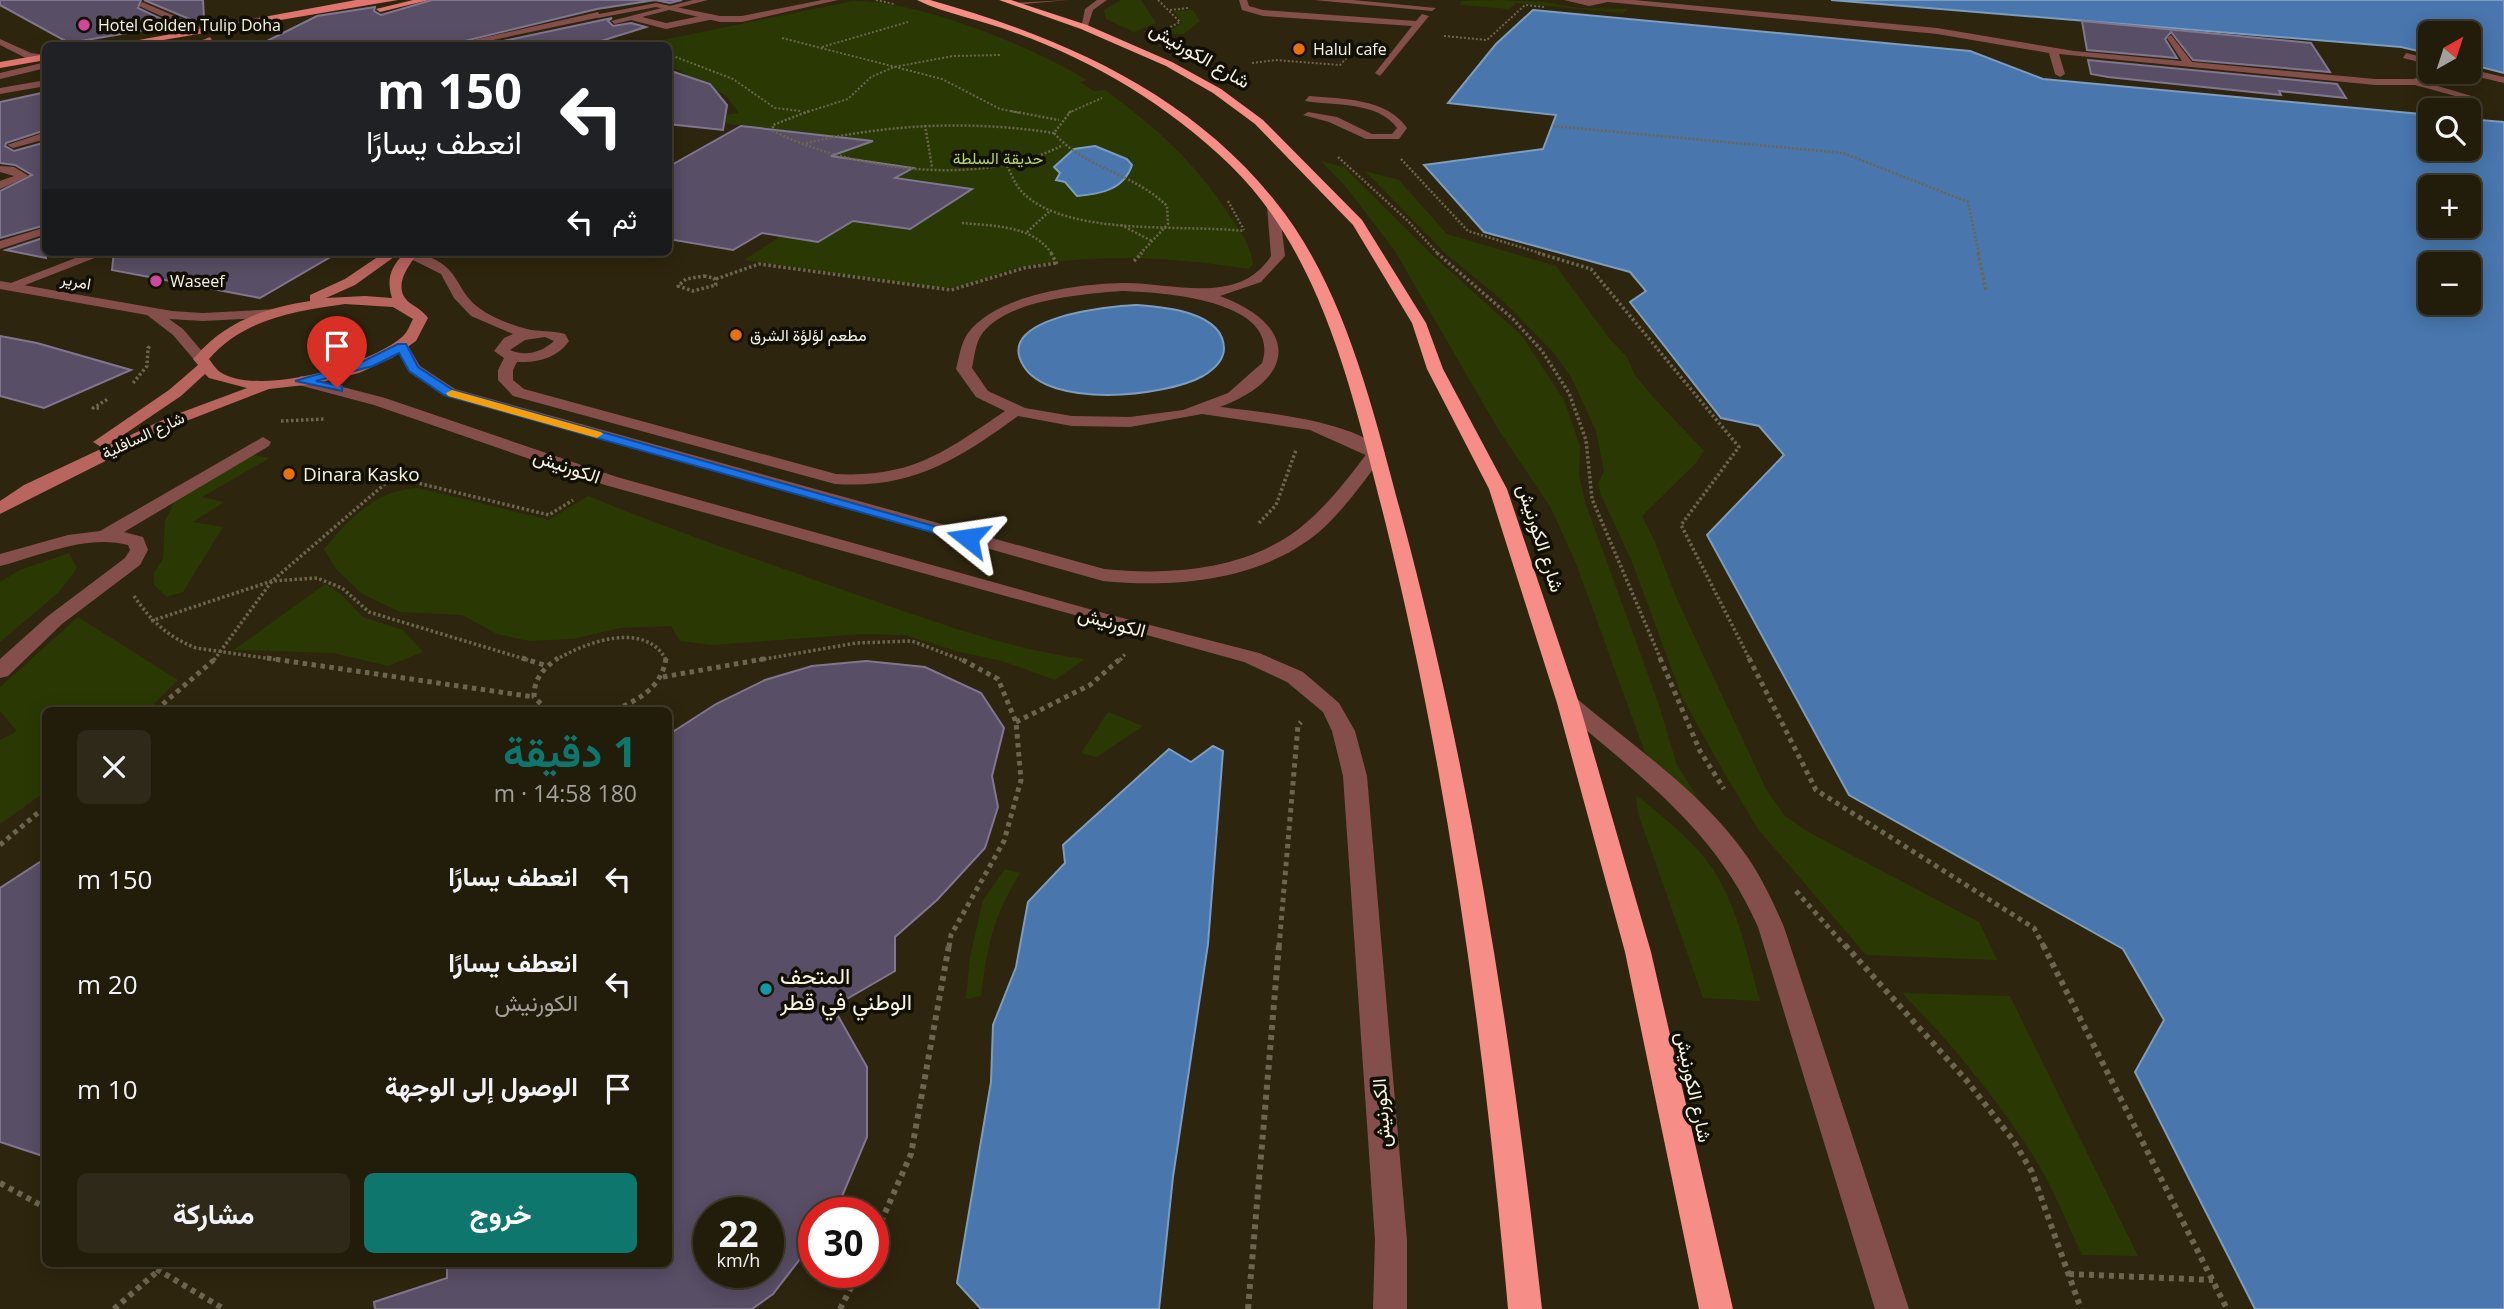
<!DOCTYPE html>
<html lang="ar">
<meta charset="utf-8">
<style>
body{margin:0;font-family:"Open Sans",Vazirmatn,sans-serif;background:#2e2918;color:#f1f3f6;direction:rtl;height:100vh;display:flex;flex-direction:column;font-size:26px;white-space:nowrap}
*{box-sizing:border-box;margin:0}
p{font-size:23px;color:#a2a19c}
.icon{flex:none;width:38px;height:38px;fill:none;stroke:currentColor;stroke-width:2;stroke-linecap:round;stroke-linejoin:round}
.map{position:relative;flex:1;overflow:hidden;direction:ltr}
.sheet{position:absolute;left:42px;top:707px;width:630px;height:560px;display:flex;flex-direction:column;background:#221c0a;border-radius:10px;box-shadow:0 4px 18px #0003,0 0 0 2px #3f3a2b;direction:rtl}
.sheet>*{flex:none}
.banner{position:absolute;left:42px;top:42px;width:630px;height:214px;border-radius:10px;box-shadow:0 4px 18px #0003,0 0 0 2px #3f3a2b;direction:rtl;background:#202124;color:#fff;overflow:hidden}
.needle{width:46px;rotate:39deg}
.buttons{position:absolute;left:2418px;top:21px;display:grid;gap:14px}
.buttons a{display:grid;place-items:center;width:63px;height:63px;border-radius:10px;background:#221c0a;box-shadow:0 4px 18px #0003,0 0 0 2px #3f3a2b;font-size:35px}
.speed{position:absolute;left:693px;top:1197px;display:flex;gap:14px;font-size:35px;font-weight:700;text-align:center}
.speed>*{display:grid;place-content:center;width:91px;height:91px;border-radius:50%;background:#221c0a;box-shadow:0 4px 18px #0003,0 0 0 2px #3f3a2b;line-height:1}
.speed small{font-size:18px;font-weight:400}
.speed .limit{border:10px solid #d22;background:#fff;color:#111}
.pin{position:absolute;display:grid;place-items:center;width:60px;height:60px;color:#fff;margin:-72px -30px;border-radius:50% 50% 50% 0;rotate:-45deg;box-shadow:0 0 7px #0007}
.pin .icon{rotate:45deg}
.me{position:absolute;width:77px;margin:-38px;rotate:285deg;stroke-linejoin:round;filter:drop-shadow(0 0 5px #0008)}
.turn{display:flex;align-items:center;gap:24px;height:147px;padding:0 35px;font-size:32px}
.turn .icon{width:91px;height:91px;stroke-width:2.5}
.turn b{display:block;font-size:49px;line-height:60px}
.then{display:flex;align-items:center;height:66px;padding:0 35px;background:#0003;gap:14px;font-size:26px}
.round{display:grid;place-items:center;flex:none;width:74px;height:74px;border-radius:10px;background:#2e2918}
.head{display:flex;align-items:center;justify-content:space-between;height:119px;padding:0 35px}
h1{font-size:42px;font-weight:700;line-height:52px;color:#0f766e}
.cta{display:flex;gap:14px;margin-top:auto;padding:14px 35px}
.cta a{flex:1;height:80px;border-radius:10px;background:#0f766e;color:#fff;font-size:28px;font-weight:700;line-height:80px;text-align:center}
.cta a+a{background:#2e2918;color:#f1f3f6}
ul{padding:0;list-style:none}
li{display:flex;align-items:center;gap:21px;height:105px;padding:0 35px}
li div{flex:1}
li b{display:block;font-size:26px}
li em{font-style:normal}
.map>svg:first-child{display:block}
.green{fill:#2a3903}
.water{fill:#4876ad;stroke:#7d9cbe;stroke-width:2;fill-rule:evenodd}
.building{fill:#584e65;stroke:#81768f;stroke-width:2;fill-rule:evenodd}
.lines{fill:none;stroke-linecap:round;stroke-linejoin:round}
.path-far4{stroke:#6c6651;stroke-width:2;stroke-dasharray:2 2;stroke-linecap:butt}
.path-far3{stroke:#6c6651;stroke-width:2.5;stroke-dasharray:2 2;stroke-linecap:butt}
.path-far2{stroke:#6c6651;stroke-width:3.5;stroke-dasharray:2.5 2.5;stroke-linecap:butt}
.path-far1{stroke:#6c6651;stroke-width:5;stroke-dasharray:4.5 4.5;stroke-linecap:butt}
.path{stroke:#6c6651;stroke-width:6;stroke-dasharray:5 5;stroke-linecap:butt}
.lane{fill:#844f4b;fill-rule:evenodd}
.street{fill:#844f4b;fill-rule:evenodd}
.secondary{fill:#b8645f;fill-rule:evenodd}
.primary{fill:#e0746e;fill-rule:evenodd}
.highway{fill:#f68d87;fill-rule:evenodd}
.route{fill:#1a73e8;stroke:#114b97;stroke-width:2}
.slow{fill:#f59e0b}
.hotel-dot{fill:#d1479c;stroke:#120f05;stroke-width:2.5}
.food-dot{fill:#e8710a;stroke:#120f05;stroke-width:2.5}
.culture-dot{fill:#0f9aa8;stroke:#120f05;stroke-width:2.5}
.labels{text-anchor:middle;stroke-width:7;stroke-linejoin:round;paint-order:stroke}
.far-poi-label{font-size:16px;fill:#f9f5e6;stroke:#120f05;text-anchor:start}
.far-park-label{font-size:16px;fill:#b3d472;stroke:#120f05}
.far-street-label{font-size:16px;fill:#f9f5e6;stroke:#120f05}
.street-label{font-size:19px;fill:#f9f5e6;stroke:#120f05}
.poi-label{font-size:19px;fill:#f9f5e6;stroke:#120f05;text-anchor:start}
.near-poi-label{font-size:23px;fill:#f9f5e6;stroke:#120f05;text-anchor:start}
</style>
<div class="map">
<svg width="2504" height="1309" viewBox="0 0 2504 1309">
<rect width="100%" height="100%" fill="#2d250d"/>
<!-- green -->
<g class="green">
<path d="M1121,0H1141L1156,23L1134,32L1106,19L1104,10Z"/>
<path d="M1501,0L1545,2L1578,8L1628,9L1623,13L1516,3L1509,9L1459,5L1462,1Z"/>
<path d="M853,1C918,0 1031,46 1087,80L1080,82L1094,91L1105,90C1157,128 1194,161 1230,216C1240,230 1251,246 1253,264L1249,269C1173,257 1101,253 1025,266C997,271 970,288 942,288L744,260L884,169L735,148L769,129L721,123L717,116L739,113L726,96L669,65L668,46H633Z"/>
<path d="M1193,10L1200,21L1184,34L1162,35L1182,23L1174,11Z"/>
<path d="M1321,161L1344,167L1427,250L1522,336L1564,400L1580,446L1579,475L1585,502L1658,702L1677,765L1711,819L1666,784L1644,750L1577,566L1551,508L1498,429L1395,251L1346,187Z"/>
<path d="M1365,171L1399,180L1447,234L1556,266L1609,338L1627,357L1635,375L1654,398L1704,451L1695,464L1642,516L1655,542L1676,597L1766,789L1785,816L1810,833L1979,922L1997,960L1866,955L1758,829L1723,771L1682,697L1632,562L1601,495L1598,484L1604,471L1596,431L1571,377L1553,352L1501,299L1447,255Z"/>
<path d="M248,454L270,458L202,497L224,502L193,522L223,527L183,592L167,597L154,585V573L163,559L165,521L176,498Z"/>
<path d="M418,488L549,520L588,496C674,531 761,561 849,592C927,619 1003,648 1085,659L1055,680L1002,661L956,651L905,635L861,634L712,645L680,641L671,626L621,628L573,639L529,641L497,634L462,615L400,612L362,594L336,569L324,549C349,519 377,489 418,488Z"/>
<path d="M69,553L77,568L58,593L0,642V582L20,570Z"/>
<path d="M325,584L341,594L363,617L403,630L423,652L388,666L333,653L234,650Z"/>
<path d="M78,617L178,680L148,710H46L45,792L0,824V740L17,731L0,711V687Z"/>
<path d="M1108,712L1143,726L1097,757L1081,753Z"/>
<path d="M1636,795C1664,818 1697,843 1716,874C1739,912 1748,958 1760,1001L1703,998L1638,813Z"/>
<path d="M1005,869L1020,873C992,920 988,943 981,996L966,999L970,957L983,900Z"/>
<path d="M1902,993L2010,996L2138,1256L2082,1255C2067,1224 2054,1189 2035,1159C1997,1098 1952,1044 1902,993Z"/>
</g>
<!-- water -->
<g class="water">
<path d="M1831,0H2504V73L2469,64V33H2431V54L2401,47Z"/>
<path d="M1533,10L1970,51L2043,79L2431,115V149H2469V119L2504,122V1309H2255L2135,1072L2164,1020L2123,949L1849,795L1707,535L1784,455L1759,426L1721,418L1630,302L1646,291L1630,272L1484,232L1424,165L1543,149L1556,115L1448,103L1496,44ZM2469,187V226H2431V187ZM2469,264V303H2431V264Z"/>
<path d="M1095,146L1127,159L1132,165C1124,190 1100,194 1077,196L1065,182L1056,180L1060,173L1054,167L1074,149Z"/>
<path d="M1136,305C1162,307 1223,311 1224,348C1224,360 1213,370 1203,376C1165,397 1048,409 1023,365C994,317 1111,306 1136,305Z"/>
<path d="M1213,746L1223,751L1208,944L1173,1177L1159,1309H981L957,1283L991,1082L993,1025L1016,967L1028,902L1065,863L1063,845L1169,749L1191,762Z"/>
</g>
<!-- building -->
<g class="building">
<path d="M0,0H141L138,8L174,25L69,43L0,5Z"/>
<path d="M144,0H203L204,19L194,21Z"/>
<path d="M432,0H682L670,3L655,0L597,9L444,46H257L317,16L375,7L374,11L381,15Z"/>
<path d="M612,18L608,21L613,26L631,23L646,27L585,46H480Z"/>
<path d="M2082,21L2311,43L2330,72L2193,60L2171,32L2165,39L2177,58L2087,50Z"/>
<path d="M2088,60L2337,84L2346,98L2279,91L2281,95L2108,77L2091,74Z"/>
<path d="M668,70L710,84L727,105L723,130L668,124Z"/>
<path d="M46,92V130L6,143L5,146L14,151L46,142V225L0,238V191L32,175L15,165L0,163V102Z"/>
<path d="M741,126L873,141L831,156L913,168L895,178L972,189L910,229L853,221L818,242L762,233L733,250L668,239V167Z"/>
<path d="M46,237V258L6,250Z"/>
<path d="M114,252H339L260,298L112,270Z"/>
<path d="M0,336L37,343L131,370L44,408L0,396Z"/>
<path d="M866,661L925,667L981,693L1004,728L992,776L998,807L985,848L937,900L895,937V971L833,1007L867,1067V1137L835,1213H814V1241L773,1294L752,1309H375L374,1302L447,1278V1264H668V735L716,704L765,680L812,666ZM709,1213H768V1272H709Z"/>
<path d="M46,858V1157L0,1142V888Z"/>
</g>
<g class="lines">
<!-- path-far4 -->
<g class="path-far4">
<path d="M876,0L894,4"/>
<path d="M1158,0L1180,22L1161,32"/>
<path d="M1170,10L1189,8"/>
<path d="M1444,36L1487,40L1525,5L1544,7"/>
<path d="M782,38L942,79L1000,109L1020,113"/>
<path d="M822,47L908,22"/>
<path d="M668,54L733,79L775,108L801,111"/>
<path d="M1252,63L1275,60L1340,65L1358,46"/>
<path d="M804,113L848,99L871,77L894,67L953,56L1001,55"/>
<path d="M1068,113L1102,98"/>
</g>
<!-- path-far3 -->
<g class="path-far3">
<path d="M809,111L773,125V131C854,171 981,188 1063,145"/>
<path d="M1011,111L1059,120"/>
<path d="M1071,111L1054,133C1085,169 1134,173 1167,206L1168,224L1140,254"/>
<path d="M925,125L932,167"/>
<path d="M1553,126L1843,153L1968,202L1979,254"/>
<path d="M802,144C886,124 968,120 1054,133"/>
<path d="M1338,157L1408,221L1438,254"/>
<path d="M1401,159L1468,231L1543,254"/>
<path d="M1007,166C1012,175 1016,187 1024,194C1070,237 1183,224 1244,231"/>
<path d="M1228,201L1244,230"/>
<path d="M962,223C993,226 1033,225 1052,254"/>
<path d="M1121,225L1152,241"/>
<path d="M1027,232L1051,210"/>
</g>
<!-- path-far2 -->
<g class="path-far2">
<path d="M1051,253L1057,264"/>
<path d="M1437,253L1513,319L1542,351L1569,393L1586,440L1592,499L1661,660"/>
<path d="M1538,253L1591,269L1739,447L1681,525L1750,660"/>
<path d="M1978,253L1986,291"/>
<path d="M1134,261L1142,253"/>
<path d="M704,276L714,278L716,285L693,291L678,286L686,279Z"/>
<path d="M716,279L759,264L951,290L1024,268L1057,263"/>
<path d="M133,383L147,366L148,348L151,346"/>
<path d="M99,408H93L108,399"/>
<path d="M281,421L325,419"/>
<path d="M1259,523L1276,505L1296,450"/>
<path d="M134,596C151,621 168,637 196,648L279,660"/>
<path d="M151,621L272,581L317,578L342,588L369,612L528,660"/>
<path d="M214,660L272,581L393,477L549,515L573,500"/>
<path d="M556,660C585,642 646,620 666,660"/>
<path d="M759,660L856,643L912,641L962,660"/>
<path d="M1120,660L1126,653"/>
</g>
<!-- path-far1 -->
<g class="path-far1">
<path d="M267,658L534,697"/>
<path d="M522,658L547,666"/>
<path d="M1660,658L1700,751L1724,789"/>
<path d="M1749,658L1816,790L2034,928L2044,947"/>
<path d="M663,677L769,658"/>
<path d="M156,710L216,658"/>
<path d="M547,710L534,697C534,678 543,669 558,658"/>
<path d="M615,710C640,699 662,687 666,658"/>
<path d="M1016,722L1090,685L1121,658"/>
<path d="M0,845L46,806"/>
<path d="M1796,891L1846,947"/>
<path d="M949,947L951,935L1004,841L1021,780L1016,722L998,679L959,658"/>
<path d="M1279,947L1298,725L1301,722"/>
</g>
<!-- path -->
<g class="path">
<path d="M1845,945L1967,1081L2013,1140L2032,1172L2081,1309"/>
<path d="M2043,945L2227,1309"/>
<path d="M0,1183L46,1208"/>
<path d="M873,1240L911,1154L949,945"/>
<path d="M806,1250L814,1252"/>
<path d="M148,1264L224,1309"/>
<path d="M2069,1274L2213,1280"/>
<path d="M114,1309L159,1270"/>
<path d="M840,1309L859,1272"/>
<path d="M1248,1309L1279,945"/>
</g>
<!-- lane -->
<g class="lane">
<path d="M693,0H708L642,17L666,23L711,14L714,19L666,29L631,20L615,24L611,21Z"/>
<path d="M1069,0L1014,5L1010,3Z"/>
<path d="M1097,0H1107L1093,10L1087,29H1081L1085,9Z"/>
<path d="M1239,0H1247L1249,6L1263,10L1416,21L1422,14L1429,16L1380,76L1375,73L1412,26L1263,16L1242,10Z"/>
<path d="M1314,0H1353L1436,8L1432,11Z"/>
<path d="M1564,0H1634L1937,28L2074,51L2182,61L2167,38L2171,35L2192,62L2375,79H2414L2431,72H2443L2424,82L2475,97L2470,100L2415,85H2375L2059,54L2065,74L2060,77L2055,74L2049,53L1937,34L1608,2L1589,6Z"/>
<path d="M598,12L601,17L465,46H446Z"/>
<path d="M2406,53L2431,59V65L2403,58Z"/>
<path d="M2469,69L2504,77V83L2466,74Z"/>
<path d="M46,80V86L0,94V88Z"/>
<path d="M1309,96C1342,99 1387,98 1407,128L1399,139H1366L1329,122L1303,115L1308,112L1337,117L1372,134H1392L1397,128C1378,101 1334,106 1305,101Z"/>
<path d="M0,166L14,167L29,176L0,189V181L14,176L0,172Z"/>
<path d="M1273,202L1279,206L1285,256L1261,282L1220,296C1298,325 1298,378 1220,407C1261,412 1358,421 1385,453L1382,457H1370L1310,430L1202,414L1130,427L1072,426L1018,416C957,460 913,489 835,484L513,396L498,380V370L504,358L494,351L504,338L513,334L471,316L454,298L441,274L403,255C410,250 416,252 424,255C463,268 454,292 482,310C493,318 514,326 527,329C539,332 551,330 565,334L569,341C557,358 538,363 517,362L513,370V380L524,389L836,474C911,478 945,452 1005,411L976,397L956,369C959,358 961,342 968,333C996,295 1077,284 1122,283C1172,282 1238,307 1271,256L1267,206ZM1121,291C1159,292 1283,299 1262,363L1228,393L1183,410L1130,417L1072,416L1025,408L988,391L972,368C974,359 975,346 980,337C1001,300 1084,294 1121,291ZM545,337L554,341C542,352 526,357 510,350L525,340Z"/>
<path d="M46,227V234L0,249V241Z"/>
<path d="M91,252H110L15,289L3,286Z"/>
<path d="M263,437L271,442L269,446L124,532L143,537L148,550L140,565L62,624L8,676L0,678V659L48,616L125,558L130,550L128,545C86,534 40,556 0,566V554L68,535L100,531Z"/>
<path d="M1568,696L1576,698C1634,747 1702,792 1746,855C1762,878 1773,902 1784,927L1909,1309H1875L1758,927C1714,827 1640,777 1560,708L1557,703L1560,698Z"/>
</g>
<!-- street -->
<g class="street">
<path d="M822,0H838L742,22H720L656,7L598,18L594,15L656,3L720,16H742Z"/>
<path d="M142,2L203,28L204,30L197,32L139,6Z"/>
<path d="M0,39L31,53L46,55V61L26,58L0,45Z"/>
<path d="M46,62V68L0,79V73Z"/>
<path d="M46,132V139L13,148L7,145Z"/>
<path d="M0,281L172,311L203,313L277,309L284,313L277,317L203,321L169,319L183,329L206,356V362H196L173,335L147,315L0,289Z"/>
<path d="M402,343L407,344L420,366L455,389L1104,569C1172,576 1253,570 1307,522C1331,501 1351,475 1370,449L1376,448L1385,453C1365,480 1344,510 1319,532C1260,581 1175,588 1103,581L443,395L409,372L395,347Z"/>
<path d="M301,376L385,398L617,477L1107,614L1259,653L1303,672L1339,703L1355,731L1367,776L1407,1240V1309H1373L1375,1240L1343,776L1332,731L1323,712L1287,682L1244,662L605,485L374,405L295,384L293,381Z"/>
</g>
<!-- secondary -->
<g class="secondary">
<path d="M210,37L213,42L192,46L193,44Z"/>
<path d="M385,252H401L355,285L326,298L365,296L392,298C386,278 391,267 405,252H419C408,266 391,288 410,303C417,308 423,311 428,318L416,341L392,358L359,373L314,384L269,389L181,423L0,514V501L24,485L169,417L247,388L209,378L205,374L181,396L107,446L101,447L93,442L169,390L198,365L193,359L196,356C226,321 265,308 310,301V295L345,279ZM345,304L393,307L413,319C410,325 407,333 402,337C370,365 258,397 220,372C216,369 212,363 209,359C243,319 295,311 345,304Z"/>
</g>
<!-- primary -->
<g class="primary">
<path d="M356,0H398L128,46H106Z"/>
<path d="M413,0H429L380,12L376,9Z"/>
<path d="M46,54V60L0,68V62Z"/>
</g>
<!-- highway -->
<g class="highway">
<path d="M917,0H930C1061,37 1188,92 1275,201C1344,286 1372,406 1400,510C1471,772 1512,1039 1542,1309H1508C1484,1042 1449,777 1384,517C1353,396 1323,255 1230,165C1168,105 1094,61 1013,32C982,20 945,14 917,0Z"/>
<path d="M999,0H1011L1087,25L1172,62L1221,89L1263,120L1362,220L1426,323L1443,369L1507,489L1579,703L1651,952L1733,1309H1699L1625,952L1557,703L1489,489L1427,369L1412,323L1353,225L1255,124L1213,93L1166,66L1081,29Z"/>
</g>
</g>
<!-- route -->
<path class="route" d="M398,344H406L418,367L453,390L976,538L963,541L444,395L409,371L399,353L373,366L316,381L342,386V391L295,381L364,361Z"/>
<!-- slow -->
<path class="slow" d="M452,390L601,432L603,434L597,438L448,396L446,393Z"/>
<!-- markers -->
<g class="hotel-dot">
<circle cx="84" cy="25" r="7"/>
<circle cx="156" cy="281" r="7"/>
</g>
<g class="food-dot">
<circle cx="1299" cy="49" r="7"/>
<circle cx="736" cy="335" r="7"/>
<circle cx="289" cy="474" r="7"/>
</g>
<circle class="culture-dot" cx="766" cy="989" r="7"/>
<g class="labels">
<!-- far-poi labels -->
<g class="far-poi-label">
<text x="98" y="31">Hotel Golden Tulip Doha</text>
<text x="1313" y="55">Halul cafe</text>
<text x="170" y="287">Waseef</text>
<text x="750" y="341">مطعم لؤلؤة الشرق</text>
</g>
<!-- far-park labels -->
<g class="far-park-label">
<text x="998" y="164">حديقة السلطة</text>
</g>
<!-- far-street labels -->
<g class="far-street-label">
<text transform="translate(76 281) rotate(10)" y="6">امرير</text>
<text transform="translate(143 435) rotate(-25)" y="6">شارع السافلية</text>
</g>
<!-- street labels -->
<g class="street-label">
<text transform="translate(1200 55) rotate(30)" y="7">شارع الكورنيش</text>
<text transform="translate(567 466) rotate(19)" y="7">الكورنيش</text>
<text transform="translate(1541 538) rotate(72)" y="7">شارع الكورنيش</text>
<text transform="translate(1112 622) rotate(15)" y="7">الكورنيش</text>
<text transform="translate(1694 1087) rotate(78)" y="7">شارع الكورنيش</text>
<text transform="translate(1381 1113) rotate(-94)" y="7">الكورنيش</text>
</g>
<!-- poi labels -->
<g class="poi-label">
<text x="303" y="481">Dinara Kasko</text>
</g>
<!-- near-poi labels -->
<g class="near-poi-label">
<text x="780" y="984">المتحف<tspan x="780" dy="26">الوطني في قطر</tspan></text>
</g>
</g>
</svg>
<div class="buttons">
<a><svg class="needle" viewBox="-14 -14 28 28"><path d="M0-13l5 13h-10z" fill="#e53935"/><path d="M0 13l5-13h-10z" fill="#a2a19c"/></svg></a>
<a><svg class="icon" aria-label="search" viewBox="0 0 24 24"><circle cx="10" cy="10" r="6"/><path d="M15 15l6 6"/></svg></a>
<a>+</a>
<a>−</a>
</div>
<div class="speed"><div>22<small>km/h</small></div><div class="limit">30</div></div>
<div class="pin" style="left:337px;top:388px;background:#d93025"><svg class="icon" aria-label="arrive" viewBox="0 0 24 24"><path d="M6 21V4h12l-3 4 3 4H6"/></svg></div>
<svg class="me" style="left:968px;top:538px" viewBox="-20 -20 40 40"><path d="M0-17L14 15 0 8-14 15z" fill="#1a73e8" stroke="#fff" stroke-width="4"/></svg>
<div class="banner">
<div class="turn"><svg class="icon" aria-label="left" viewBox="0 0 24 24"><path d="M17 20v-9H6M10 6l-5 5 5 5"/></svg><div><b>150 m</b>انعطف يسارًا</div></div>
<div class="then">ثم<svg class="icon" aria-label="left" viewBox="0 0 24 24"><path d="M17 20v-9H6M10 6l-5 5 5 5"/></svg></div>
</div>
<section class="sheet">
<div class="head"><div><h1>1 دقيقة</h1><p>180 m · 14:58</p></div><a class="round"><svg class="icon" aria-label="close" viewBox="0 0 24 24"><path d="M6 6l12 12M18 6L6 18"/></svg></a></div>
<ul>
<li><svg class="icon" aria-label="left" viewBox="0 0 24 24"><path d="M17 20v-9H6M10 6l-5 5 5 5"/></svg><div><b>انعطف يسارًا</b></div><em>150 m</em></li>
<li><svg class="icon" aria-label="left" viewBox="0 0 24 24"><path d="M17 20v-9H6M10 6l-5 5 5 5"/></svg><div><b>انعطف يسارًا</b><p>الكورنيش</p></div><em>20 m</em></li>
<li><svg class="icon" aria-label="arrive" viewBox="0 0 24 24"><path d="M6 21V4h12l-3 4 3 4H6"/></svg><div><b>الوصول إلى الوجهة</b></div><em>10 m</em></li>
</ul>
<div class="cta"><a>خروج</a><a>مشاركة</a></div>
</section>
</div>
